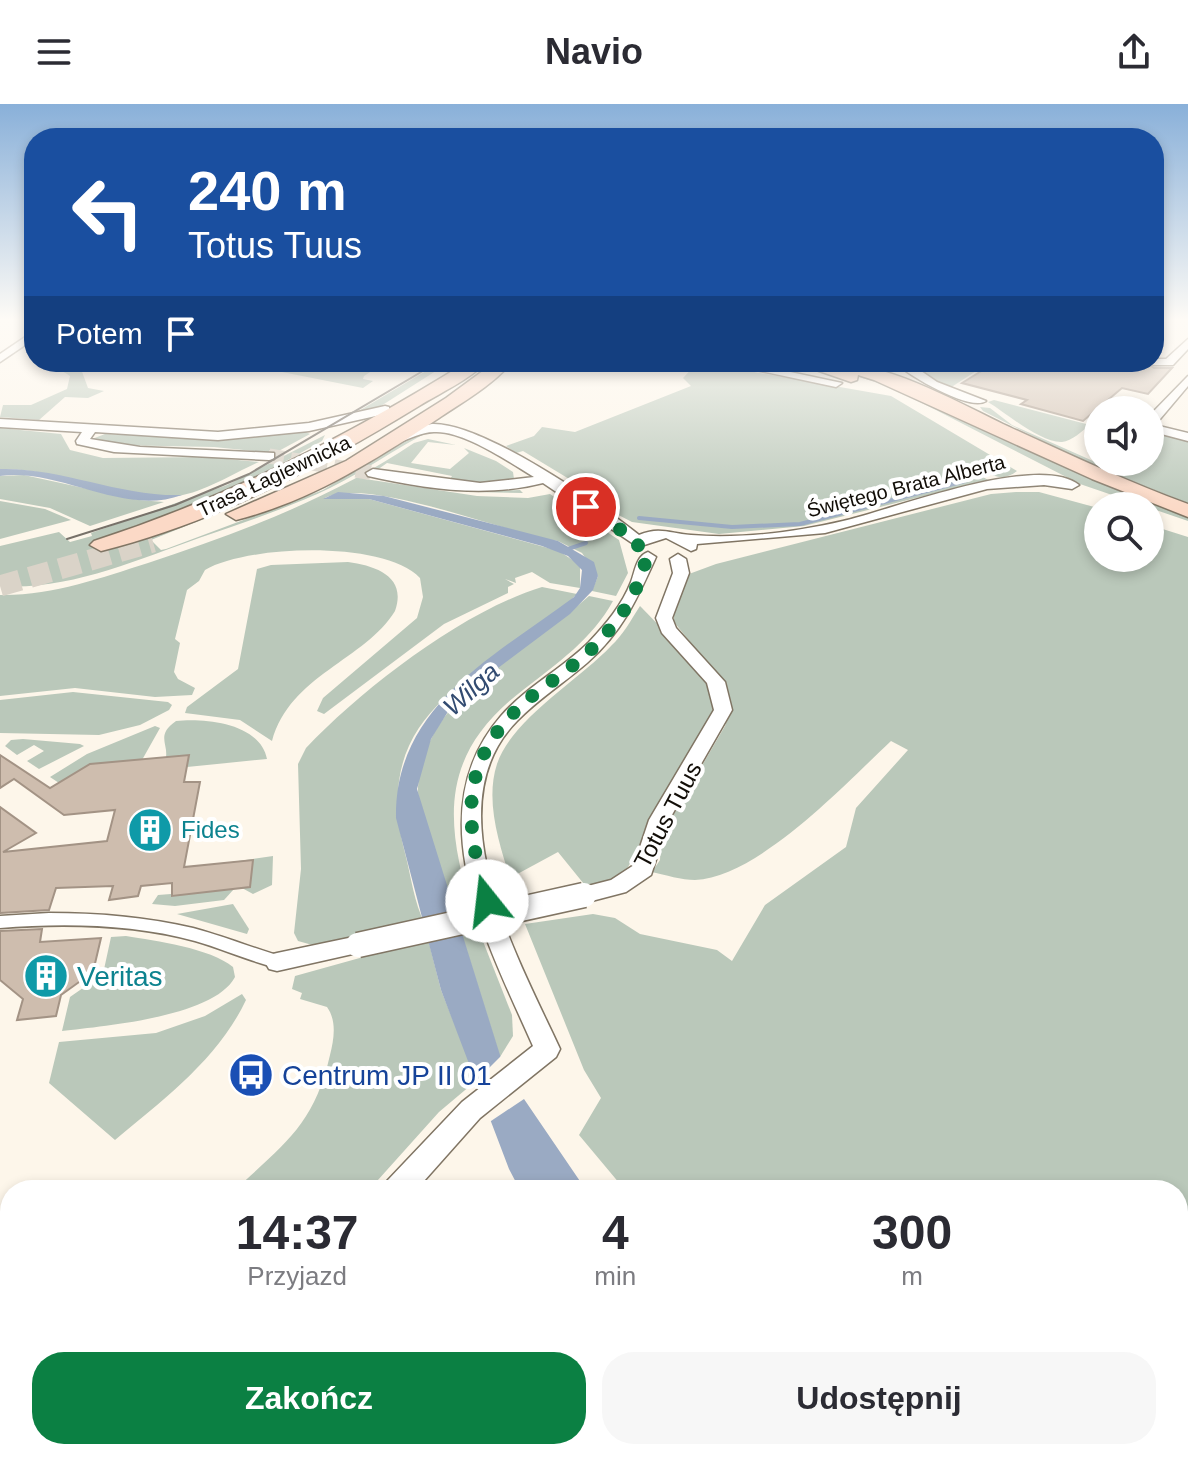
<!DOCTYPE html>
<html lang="pl">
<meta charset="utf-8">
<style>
body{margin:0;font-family:Arial,sans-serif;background:#f7f7f7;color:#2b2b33;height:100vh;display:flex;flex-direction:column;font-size:30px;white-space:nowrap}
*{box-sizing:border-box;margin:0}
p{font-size:26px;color:#7c7c81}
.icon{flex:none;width:44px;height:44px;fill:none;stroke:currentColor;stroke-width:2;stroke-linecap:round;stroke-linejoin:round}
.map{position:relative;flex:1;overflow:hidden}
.drawer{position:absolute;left:0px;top:1076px;width:1188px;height:280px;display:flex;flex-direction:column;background:#fff;border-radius:32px 32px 0 0;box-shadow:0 4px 12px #0003}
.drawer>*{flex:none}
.banner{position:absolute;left:24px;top:24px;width:1140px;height:244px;border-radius:32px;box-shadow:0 4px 12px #0003;background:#1a4fa0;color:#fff;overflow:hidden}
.fabs{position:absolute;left:1084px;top:292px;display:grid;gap:16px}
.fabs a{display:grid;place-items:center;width:80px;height:80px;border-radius:50%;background:#fff;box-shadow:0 4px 12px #0003;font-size:40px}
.pin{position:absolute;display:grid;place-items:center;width:68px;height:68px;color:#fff;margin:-34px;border:4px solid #fff;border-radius:50%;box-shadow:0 2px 8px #0007}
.me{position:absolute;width:88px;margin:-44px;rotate:344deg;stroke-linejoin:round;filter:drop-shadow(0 0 6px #0008)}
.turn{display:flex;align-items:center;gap:28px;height:168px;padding:0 32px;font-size:36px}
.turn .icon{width:104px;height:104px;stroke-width:2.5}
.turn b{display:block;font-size:56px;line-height:68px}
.then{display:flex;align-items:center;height:76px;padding:0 32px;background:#0003;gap:16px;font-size:30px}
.eta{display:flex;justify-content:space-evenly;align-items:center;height:136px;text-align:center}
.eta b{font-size:48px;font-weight:800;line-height:56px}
.action{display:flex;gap:16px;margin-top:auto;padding:16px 32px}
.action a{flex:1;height:92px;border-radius:32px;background:#0b8043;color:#fff;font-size:32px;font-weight:800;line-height:92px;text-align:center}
.action a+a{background:#f7f7f7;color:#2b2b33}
header{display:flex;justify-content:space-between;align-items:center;height:104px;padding:0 32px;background:#fff;font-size:36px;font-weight:800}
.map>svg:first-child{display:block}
.green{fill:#bac8ba}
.water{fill:#9aaac3}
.pier{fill:#fdf6ea}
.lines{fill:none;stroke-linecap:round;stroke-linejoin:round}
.stream{stroke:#9aaac3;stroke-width:4}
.building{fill:#cebdae;stroke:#a39385;stroke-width:2}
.minor-tunnel-far1{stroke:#dad3c8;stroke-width:12;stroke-dasharray:12 6;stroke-linecap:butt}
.minor-tunnel{stroke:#dad3c8;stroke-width:15;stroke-dasharray:15 7;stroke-linecap:butt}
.secondary-tunnel{stroke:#dad3c8;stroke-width:21;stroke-dasharray:21 10;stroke-linecap:butt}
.pedestrian-casing{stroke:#807564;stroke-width:3}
.minor-casing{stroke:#807564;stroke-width:3}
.secondary-casing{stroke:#807564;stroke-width:3}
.pedestrian{fill:#fff;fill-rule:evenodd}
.minor{fill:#fff;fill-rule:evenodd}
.secondary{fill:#fbd9c6;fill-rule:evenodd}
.tram{stroke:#777169;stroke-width:2}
.minor-bridge-casing{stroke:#807564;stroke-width:27;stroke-linecap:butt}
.minor-bridge{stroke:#fff;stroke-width:24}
.route{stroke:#0b8043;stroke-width:14;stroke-dasharray:0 25.2}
.labels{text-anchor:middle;stroke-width:8;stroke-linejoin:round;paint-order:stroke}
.far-street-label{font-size:20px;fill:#120e08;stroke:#fff}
.street-label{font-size:24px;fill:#120e08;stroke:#fff}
.culture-label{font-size:24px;fill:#0d838f;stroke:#fff;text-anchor:start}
.water-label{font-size:26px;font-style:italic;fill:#324b71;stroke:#fff}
.near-culture-label{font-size:28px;fill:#0d838f;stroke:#fff;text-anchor:start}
.near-transit-label{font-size:28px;fill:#164399;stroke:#fff;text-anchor:start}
</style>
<header><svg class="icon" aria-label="menu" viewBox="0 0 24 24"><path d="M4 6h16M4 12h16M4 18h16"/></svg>Navio<svg class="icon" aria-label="share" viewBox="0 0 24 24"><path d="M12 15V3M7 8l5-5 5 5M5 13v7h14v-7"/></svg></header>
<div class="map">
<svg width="1188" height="1356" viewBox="0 0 1188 1356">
<rect width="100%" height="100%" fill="#fdf6ea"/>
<!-- green -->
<g class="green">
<path d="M35,258H98L81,265L88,284L104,287L88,294L65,293L39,316L0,313L3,301H31L67,285L70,272C58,263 47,265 35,258Z"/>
<path d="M231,258H326L320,261L345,268L360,261L350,258H386L362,261L375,265L364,272L363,275L373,277L363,284Z"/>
<path d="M441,258H450L373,307L347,314Z"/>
<path d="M698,258L891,292L1017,367C1007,375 998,375 986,368L980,371L988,376L804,422L719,430L632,418L603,403L589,387L523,347L516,349L506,342L534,332L542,323L575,328L691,282L683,274Z"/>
<path d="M812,258L877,275L1074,367L1188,411V417L1080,380L891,283Z"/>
<path d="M904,258H990L950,284L929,275Z"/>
<path d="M994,296L1090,321C1082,327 1072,337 1062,338C1041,339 1006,309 988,298Z"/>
<path d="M980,303L990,304L1012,321L1102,361L1107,358H1150V327L1188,336V399L1092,362L983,307Z"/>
<path d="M0,324L61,330L70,346L103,354L206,353L259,358C234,369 205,388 178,392C119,400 59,363 0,365Z"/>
<path d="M304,327L310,330L275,349L214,343L110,341L92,335L105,330L217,335Z"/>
<path d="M430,327C396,344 365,367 330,384C288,404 243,419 199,434C137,456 67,487 0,482V442L59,428L70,438L92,432L91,429L227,381L325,331L322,337L230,388L96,436L105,445L233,403L151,436L161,446L166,445L323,386L412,331Z"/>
<path d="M428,335L456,341L428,338L411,359L450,365L469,349L464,344L496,357L513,368L514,375L489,381L449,377L452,372L387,359L370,371L472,388L520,386L523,389L473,388L368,372L365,375L477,392L528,394L550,390L619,436L628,469L616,492L592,487L598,472L582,449L558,437C505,429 367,372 325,394L369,395L559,447L580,461V484L550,479L532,468L515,474L516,479L505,475L514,480L508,483V489L444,520L324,610L317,607L323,594L417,514L423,493L420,474C383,436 248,441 205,466L199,477L187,486L175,535L180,539L174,568L178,575L195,584L192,591L155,593L75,584L0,592V491C52,492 100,474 148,459C242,428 332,394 414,339Z"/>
<path d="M24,371L139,396L164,398L90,422L50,404L0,395V372Z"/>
<path d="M1016,388H1039L1098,404V454H1150V421L1188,433V1352L1178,1345V1086H625L579,1031L601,994L584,966L525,820L593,810L615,814L640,830L717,846L732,857L765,801L846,743L856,704L908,646L891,637C846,679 759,773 695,776C682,776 665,771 652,768L660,756L661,732L725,622L732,602L723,579L674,518V507L689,470L716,460L991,390Z"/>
<path d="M0,397L45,405L71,416L0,435Z"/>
<path d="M348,458C377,462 407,473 395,507C365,556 290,571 272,637L240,616L185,609L187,603L238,565L257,465L271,461Z"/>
<path d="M542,483L577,490C492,573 366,598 405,749C411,772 414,799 425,820L316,842L298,837L294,829L301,765L298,660L306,644C363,584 463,507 542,483Z"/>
<path d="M589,492L613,497C592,535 558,559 523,586C439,650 444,717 473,810L456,813C447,786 416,707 418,683C424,590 528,547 589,492Z"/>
<path d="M640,502C666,529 716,574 716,611L628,763L615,776L588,785L558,748L510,774C499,739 485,697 497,660C512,615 579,576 611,542C623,531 631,516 640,502Z"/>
<path d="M73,588L168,598L172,601L169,606L140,621L99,631L0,629V596Z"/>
<path d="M176,617C205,614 260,619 267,655L187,663L189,651L166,653C168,639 156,631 176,617Z"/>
<path d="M155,622L160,624L142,656L90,660L59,679L50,673L87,650Z"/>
<path d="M23,635L80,640L84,642L39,665L27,657L44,647L34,641L17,651L5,642L11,636Z"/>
<path d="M273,752L272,781L253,790L242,784L250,783L253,757L217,760Z"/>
<path d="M234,785L224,796L175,802L152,800L158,791Z"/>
<path d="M233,800L249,825L247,830L177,810Z"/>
<path d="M477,822L512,911L513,932L500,953L460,825Z"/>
<path d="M126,832C156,837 210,844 233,863L235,873C214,913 104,922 62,927L70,893L103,870L111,833Z"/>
<path d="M428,835L441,886L477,976L439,1008L369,1086H235C285,1039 314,1021 330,951C334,935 337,917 327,903L300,895L302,889L292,885L295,872Z"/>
<path d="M242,890L246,896C218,955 164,995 115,1036L49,979L59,938L156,929L205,912Z"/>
<path d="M10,1312V1346H107L96,1356H0V1321Z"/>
<path d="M905,1346H1172L1186,1356H916Z"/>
</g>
<!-- water -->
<g class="water">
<path d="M0,365C61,363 120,393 182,391C123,413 61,364 0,372Z"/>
<path d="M338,388L384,392L558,437L594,458L598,472L593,486L570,510L478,579L449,606L431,635L417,685L505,967L586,1086H520L509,1065L441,886L396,714C394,602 495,552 574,493L580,484L582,466L568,452L542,442L369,395H323Z"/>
<path d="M782,1346H867L879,1356H792Z"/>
</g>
<!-- pier -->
<path class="pier" d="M503,950L527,993L488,1019L474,979Z"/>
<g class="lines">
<!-- stream -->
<g class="stream">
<path d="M639,414L732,423L800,420L965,377"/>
<path d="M568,445L586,439"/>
</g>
</g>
<!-- building -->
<g class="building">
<path d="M996,258H1145L1154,264H1172L1148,290L1122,284L1083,317L1021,300L1027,296L962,279Z"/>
<path d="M0,651L50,684L90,660L189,651L184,678H200L184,763L253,756L250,783L172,792V779L141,782L138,792L109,796L113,782L56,784L49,806L0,809V703L36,729L3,748L107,737L115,706L64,711L14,675L0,684Z"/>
<path d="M42,825L40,838L101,834L93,868L61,891L56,912L17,916L23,895L0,876V827Z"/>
</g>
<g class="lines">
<!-- minor-tunnel-far1 -->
<path class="minor-tunnel-far1" d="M269,352H272"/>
<!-- minor-tunnel -->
<path class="minor-tunnel" d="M269,352L373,369"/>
<!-- secondary-tunnel -->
<path class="secondary-tunnel" d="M0,482L153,438"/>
<!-- pedestrian casing -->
<g class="pedestrian-casing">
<path id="pedestrian" d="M49,809C98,809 146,813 193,824C223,832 253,844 283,853L285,858L283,863L277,864C249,857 223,845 195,837C132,820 65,819 0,824V812Z"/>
</g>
<!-- minor casing -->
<g class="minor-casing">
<g id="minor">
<path d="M34,227V235L0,258V250Z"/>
<path d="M1188,235V245L1173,261H1154L1148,258H1154V255H1166Z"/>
<path d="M719,258H743L842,279L836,283Z"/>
<path d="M894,258H908L937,278L986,297C970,308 908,271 894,258Z"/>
<path d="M1188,272V282L1155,321L1188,329V337L1150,327V311Z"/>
<path d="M385,302L389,303V309L309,327L218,336L95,328L90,335L140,343L274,349V355L269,356L114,348L77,340L76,337L82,328L0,323V315L218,328L309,319Z"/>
<path d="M432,320C481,318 599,399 639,431C660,422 671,430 691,431C740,435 796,428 843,417C892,406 1038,348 1079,381L1072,385L1044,381L987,385L825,429L697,440L696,445L691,447L666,434L638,443L543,379C486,394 426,385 368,372L366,369L373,365L480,379L534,373C509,358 463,326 434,328C421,328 410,335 397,339L391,335L409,325Z"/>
<path d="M648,448L656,453C637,495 623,527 587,559C564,579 538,595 517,617C432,703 519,856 560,945L556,953L480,1014L416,1086H383L387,1077L462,998L533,942C489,842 416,710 501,612C526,583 562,565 589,538C606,520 622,501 631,478C635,468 636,452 648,448Z"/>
<path d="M678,450L686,455L689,469L672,514L676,524L725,578L732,606L669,716L651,771L626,788L584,799L576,797L573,791L576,785L611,776L634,761L649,716L714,606L707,579L662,529L656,514L673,469L670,455Z"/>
<path d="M358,832L366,835L370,841L366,847L277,867L269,865L265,858L269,851L277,849Z"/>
<path d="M197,1346H231L233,1356H199Z"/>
</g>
</g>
<!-- secondary casing -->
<g class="secondary-casing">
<g id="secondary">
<path d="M467,258H486C469,276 440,289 419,302C321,362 214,419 101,447L90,441L94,437C227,394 348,332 467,258Z"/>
<path d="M495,258H512C493,281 463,298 439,314C375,356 311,397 236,416L226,410L346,357L446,294Z"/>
<path d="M793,258L828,261L826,258C887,258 949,294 1003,320C1064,348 1125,377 1188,400V413L1092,375L874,276L858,271L857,276L851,278Z"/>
</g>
</g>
<!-- pedestrian -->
<use href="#pedestrian" class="pedestrian"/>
<!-- minor -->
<use href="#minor" class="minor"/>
<!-- secondary -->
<use href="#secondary" class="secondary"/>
<!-- tram -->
<path class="tram" d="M67,435L175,401L249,370L438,258"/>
<!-- minor-bridge casing -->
<g class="minor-bridge-casing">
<path id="minor-bridge" d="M358,841L584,791"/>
</g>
<!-- minor-bridge -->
<use href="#minor-bridge" class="minor-bridge"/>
</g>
<!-- sky -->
<linearGradient id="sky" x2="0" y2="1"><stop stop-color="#89b0d9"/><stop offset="0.53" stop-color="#fefbf6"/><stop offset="1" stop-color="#fefbf6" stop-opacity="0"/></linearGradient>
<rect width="1188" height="407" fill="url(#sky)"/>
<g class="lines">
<!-- route -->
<path class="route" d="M487,797C462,709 459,650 537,588C560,571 584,555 603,533C616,519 630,500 637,482C641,472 643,463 648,453L638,446V438L633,434L586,403"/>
</g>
<!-- icons -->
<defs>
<g id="building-disc" transform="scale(2.3)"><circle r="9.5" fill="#0f9aa8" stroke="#fff"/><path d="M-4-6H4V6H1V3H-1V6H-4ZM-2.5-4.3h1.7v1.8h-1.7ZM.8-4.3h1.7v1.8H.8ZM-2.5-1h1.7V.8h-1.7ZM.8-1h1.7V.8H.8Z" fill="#fff"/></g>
<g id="bus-disc" transform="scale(2.3)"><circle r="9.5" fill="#1a4fb4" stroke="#fff"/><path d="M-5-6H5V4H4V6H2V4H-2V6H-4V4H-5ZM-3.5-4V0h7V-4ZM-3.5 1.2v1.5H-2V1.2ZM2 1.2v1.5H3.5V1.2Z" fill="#fff"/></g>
</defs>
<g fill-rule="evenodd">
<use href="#building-disc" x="150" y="726"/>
<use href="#building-disc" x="46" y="872"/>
<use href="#bus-disc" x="251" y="971"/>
</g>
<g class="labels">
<!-- far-street labels -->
<g class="far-street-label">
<text transform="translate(274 372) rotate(-25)" y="7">Trasa Łagiewnicka</text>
<text transform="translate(906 382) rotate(-14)" y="7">Świętego Brata Alberta</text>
</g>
<!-- street labels -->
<g class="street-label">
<text transform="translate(668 711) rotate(-62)" y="8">Totus Tuus</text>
</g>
<!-- culture labels -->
<g class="culture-label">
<text x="181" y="734">Fides</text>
</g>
<!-- water labels -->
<g class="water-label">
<text transform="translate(471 585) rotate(-42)" y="9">Wilga</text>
</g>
<!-- near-culture labels -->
<g class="near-culture-label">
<text x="77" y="882">Veritas</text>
</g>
<!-- near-transit labels -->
<g class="near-transit-label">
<text x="282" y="981">Centrum JP II 01</text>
</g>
</g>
</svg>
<div class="fabs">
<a><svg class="icon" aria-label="sound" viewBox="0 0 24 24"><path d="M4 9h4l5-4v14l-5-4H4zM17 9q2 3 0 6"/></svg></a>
<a><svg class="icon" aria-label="search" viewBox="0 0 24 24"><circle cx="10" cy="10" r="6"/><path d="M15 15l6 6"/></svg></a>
</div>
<div class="pin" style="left:586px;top:403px;background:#d93025"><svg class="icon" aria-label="arrive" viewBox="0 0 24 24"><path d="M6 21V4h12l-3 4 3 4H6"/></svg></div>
<svg class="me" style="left:487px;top:797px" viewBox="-20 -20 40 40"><circle r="19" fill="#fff"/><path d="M0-13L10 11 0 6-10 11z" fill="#0b8043"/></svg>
<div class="banner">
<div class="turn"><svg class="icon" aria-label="left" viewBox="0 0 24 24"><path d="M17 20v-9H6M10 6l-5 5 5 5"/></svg><div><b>240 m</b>Totus Tuus</div></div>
<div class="then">Potem<svg class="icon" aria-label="arrive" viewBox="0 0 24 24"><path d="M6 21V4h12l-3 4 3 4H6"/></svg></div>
</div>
<section class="drawer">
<div class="eta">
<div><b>14:37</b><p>Przyjazd</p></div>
<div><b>4</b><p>min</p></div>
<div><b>300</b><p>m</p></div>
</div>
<div class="action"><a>Zakończ</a><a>Udostępnij</a></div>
</section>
</div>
